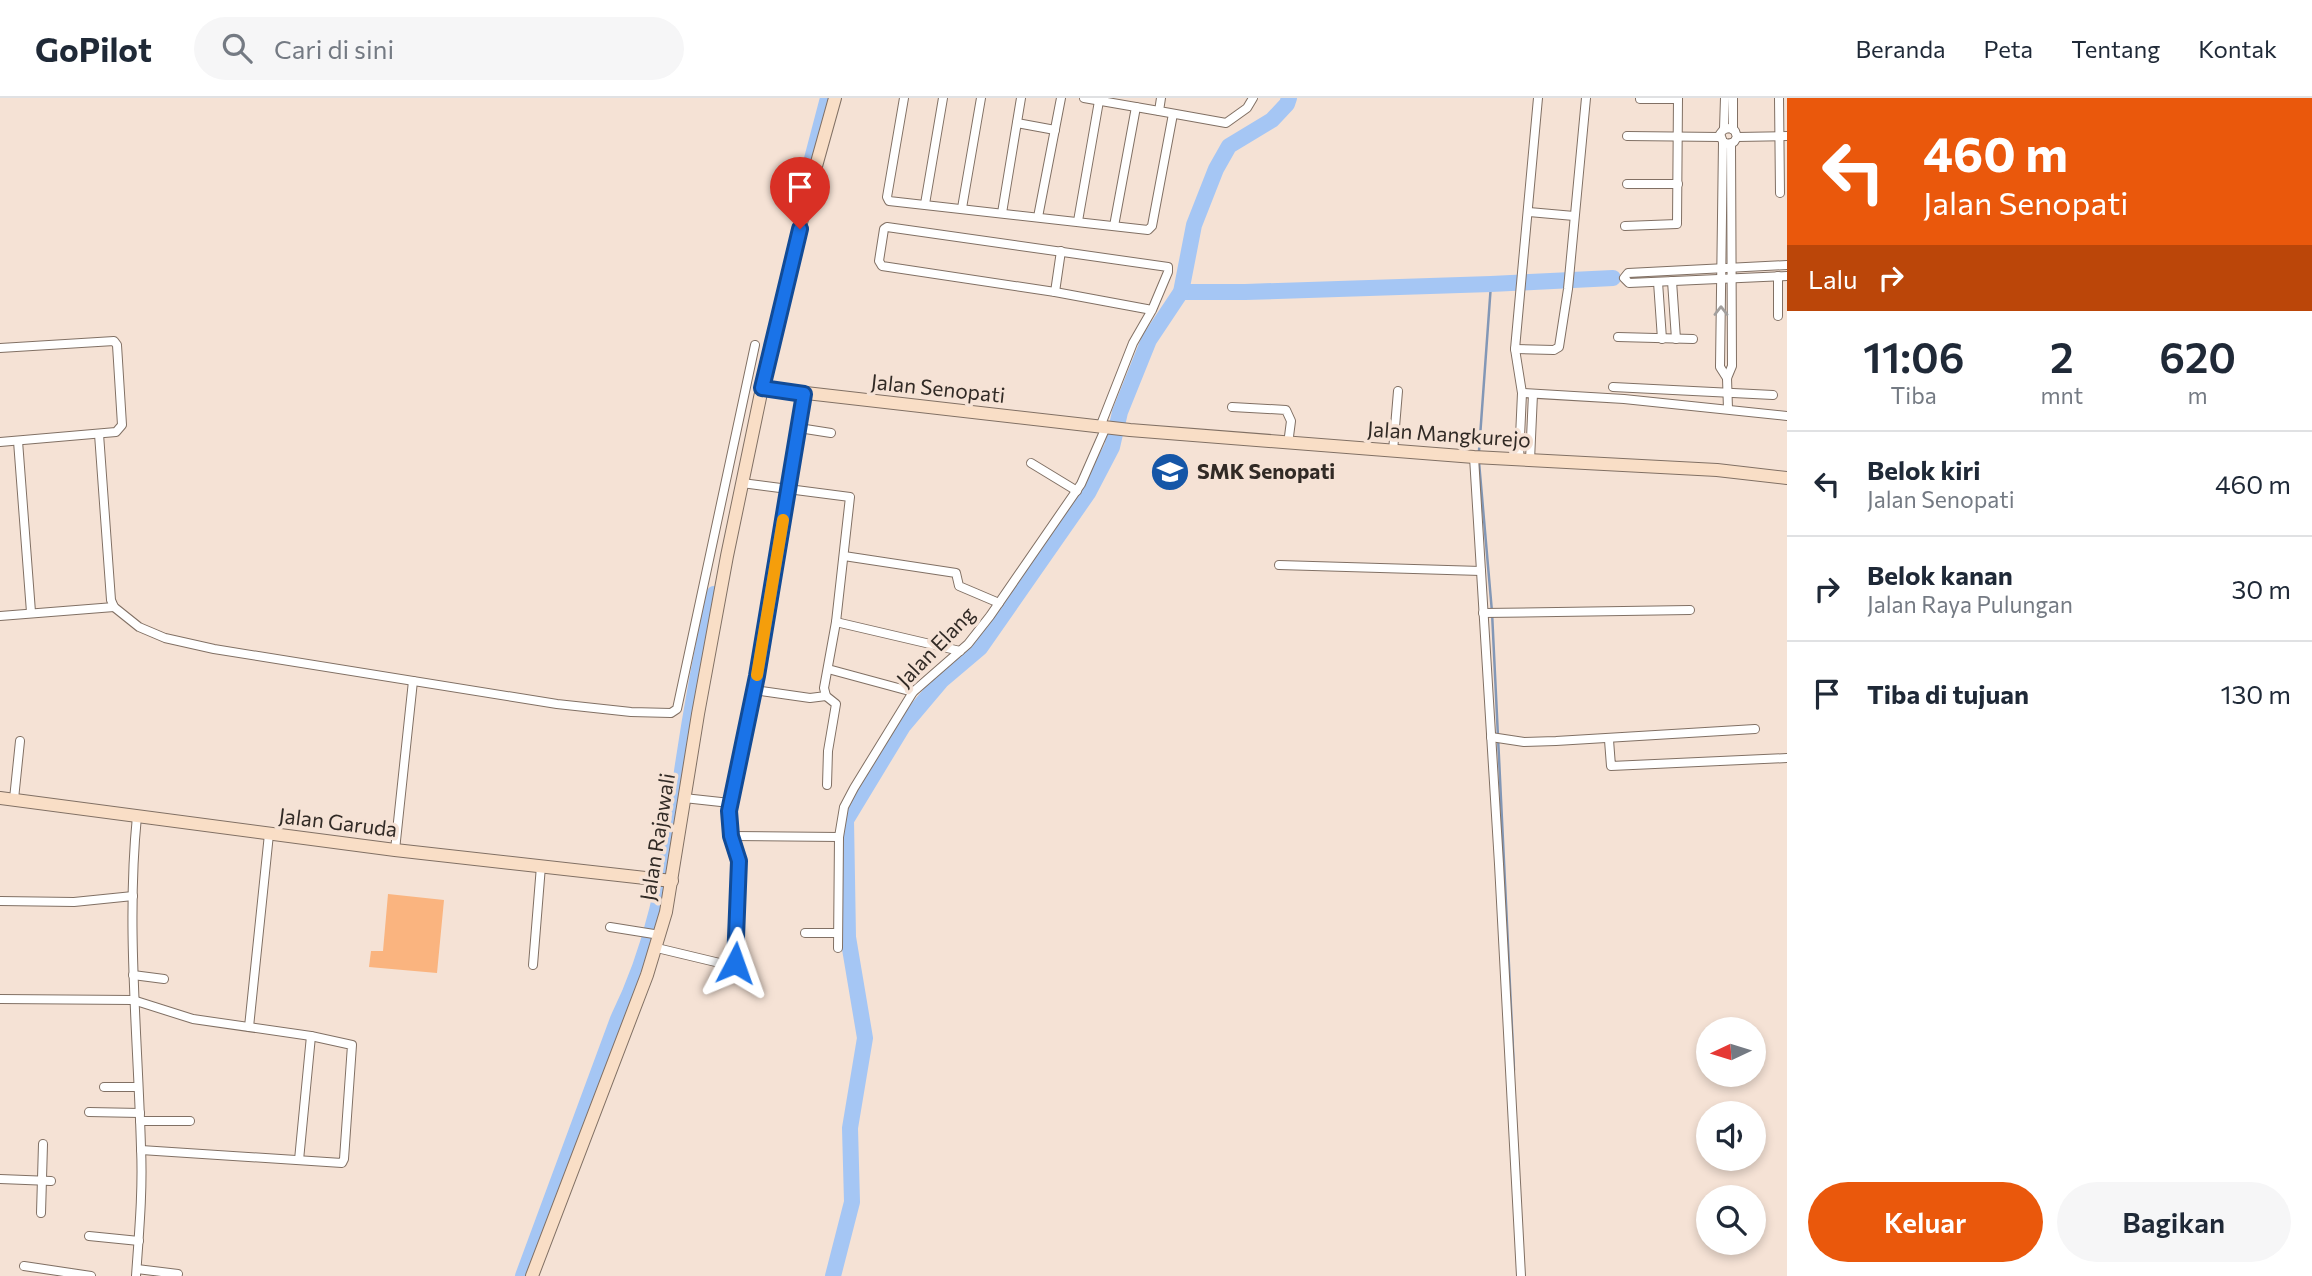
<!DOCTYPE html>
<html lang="id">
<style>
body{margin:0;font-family:Commissioner,sans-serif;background:#f6f6f7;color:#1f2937;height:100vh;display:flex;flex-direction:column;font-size:26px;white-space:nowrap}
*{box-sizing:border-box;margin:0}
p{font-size:23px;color:#747a83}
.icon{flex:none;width:38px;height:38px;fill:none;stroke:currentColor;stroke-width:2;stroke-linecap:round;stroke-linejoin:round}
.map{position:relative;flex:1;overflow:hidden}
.panel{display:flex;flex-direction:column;background:#fff;width:525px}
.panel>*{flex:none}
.guide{background:#ea580c;color:#fff;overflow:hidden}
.needle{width:46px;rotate:266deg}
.controls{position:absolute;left:1696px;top:919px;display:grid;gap:14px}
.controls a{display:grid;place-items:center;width:70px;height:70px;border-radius:50%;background:#fff;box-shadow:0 4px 10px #0003;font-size:35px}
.pin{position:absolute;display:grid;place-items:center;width:60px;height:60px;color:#fff;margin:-72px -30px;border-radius:50% 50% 50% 0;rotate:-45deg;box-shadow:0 0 7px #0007}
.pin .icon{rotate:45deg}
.me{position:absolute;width:77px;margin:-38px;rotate:4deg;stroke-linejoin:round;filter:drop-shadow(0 0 5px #0008)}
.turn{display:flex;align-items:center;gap:24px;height:147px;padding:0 21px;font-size:32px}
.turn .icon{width:91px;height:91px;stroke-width:2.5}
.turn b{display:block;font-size:49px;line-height:60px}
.then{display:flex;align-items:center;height:66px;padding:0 21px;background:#0003;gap:14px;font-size:26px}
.eta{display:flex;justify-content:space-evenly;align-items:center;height:119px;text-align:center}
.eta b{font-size:42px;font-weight:600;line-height:49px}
.primary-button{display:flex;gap:14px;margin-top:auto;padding:14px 21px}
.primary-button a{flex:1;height:80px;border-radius:42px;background:#ea580c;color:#fff;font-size:28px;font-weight:600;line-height:80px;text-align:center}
.primary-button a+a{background:#f6f6f7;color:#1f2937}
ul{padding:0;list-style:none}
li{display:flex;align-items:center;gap:21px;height:105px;padding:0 21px;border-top:2px solid #e0e1e3}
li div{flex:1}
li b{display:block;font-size:26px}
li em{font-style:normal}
header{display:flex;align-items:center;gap:42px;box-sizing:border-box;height:98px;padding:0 35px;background:#fff;border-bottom:2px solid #e0e1e3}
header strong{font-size:33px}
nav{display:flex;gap:38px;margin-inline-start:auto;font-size:24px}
.search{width:490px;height:63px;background:#f6f6f7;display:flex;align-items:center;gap:18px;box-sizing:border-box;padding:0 24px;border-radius:38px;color:#747a83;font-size:26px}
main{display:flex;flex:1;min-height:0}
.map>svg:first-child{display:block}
.green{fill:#fab47f}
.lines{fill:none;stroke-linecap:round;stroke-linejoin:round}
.stream{stroke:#8297b6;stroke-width:2.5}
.river{stroke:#a5c6f4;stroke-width:16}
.street-casing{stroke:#817064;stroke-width:10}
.secondary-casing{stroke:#817064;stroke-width:14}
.street{stroke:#fff;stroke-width:8}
.secondary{stroke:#f9dec6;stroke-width:12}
.oneway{stroke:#a29f9d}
.route-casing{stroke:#114b97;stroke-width:18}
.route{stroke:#1a73e8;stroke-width:12}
.slow{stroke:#f59e0b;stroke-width:12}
.labels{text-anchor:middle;stroke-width:7;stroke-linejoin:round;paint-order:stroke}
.street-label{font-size:21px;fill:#312a25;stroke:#f5e2d5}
.poi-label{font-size:21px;font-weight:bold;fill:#312a25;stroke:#f5e2d5;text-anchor:start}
</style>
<header>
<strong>GoPilot</strong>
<div class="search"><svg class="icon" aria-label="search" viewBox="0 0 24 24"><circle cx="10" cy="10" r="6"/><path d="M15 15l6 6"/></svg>Cari di sini</div>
<nav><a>Beranda</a><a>Peta</a><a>Tentang</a><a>Kontak</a></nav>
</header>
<main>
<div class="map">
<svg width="1787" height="1178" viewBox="0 0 1787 1178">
<rect width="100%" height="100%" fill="#f5e2d5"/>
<!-- green -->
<path class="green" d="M388,796L444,802L437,875L369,869L371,853H383Z"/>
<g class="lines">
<!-- stream -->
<g class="stream">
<path d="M1479,353L1491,186"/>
<path d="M1479,364L1492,514L1514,972"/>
</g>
<!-- river -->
<g class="river">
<path d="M803,95L828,0"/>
<path d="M1181,194H1245L1491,186L1613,180"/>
<path d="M523,1178L618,921C658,840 667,768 681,680C690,618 701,557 714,496"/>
<path d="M833,1178L852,1104L850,1030L865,940L848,839L846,722L903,628L941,583L980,550L1088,395L1112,349L1120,314L1149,242L1181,194L1194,127L1216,71L1229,48L1272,22L1287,6L1289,0"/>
</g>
<!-- street casing -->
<g class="street-casing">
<g id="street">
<path d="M904,0L887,99L889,103L1148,132L1152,128L1173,16"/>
<path d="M1084,0L1159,13"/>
<path d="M1161,0L1159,13L1226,25L1247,10L1253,0"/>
<path d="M1779,0L1780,95"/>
<path d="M1640,1H1678"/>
<path d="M1017,25L1055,32"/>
<path d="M1724,31L1725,0"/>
<path d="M1733,31V0"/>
<path d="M1627,38L1720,39"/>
<path d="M1737,39L1735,33L1730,30L1724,31L1720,36L1723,44L1728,46L1734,44L1737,39L1787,38"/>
<path d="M1723,44L1720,269L1727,280"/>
<path d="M1627,86H1678"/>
<path d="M925,106L943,0"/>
<path d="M962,110L981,0"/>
<path d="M1529,114L1574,118"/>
<path d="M1002,115L1021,0"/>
<path d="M1038,119L1061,0"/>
<path d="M1078,123L1099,3"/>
<path d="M1114,128L1136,9"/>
<path d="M1625,128L1677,126L1678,0"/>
<path d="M1787,167L1628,175L1624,180L1629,185L1787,178"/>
<path d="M1672,183L1676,241"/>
<path d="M1658,184L1662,241"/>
<path d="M1055,194L1061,153"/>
<path d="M1778,218V178"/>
<path d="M1618,239L1693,241"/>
<path d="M0,250L114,243L117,247L122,327L116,334L0,344"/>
<path d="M1515,251L1554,252L1559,249L1568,191L1586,0"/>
<path d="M1613,289L1773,297"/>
<path d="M1522,295L1624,301L1787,318"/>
<path d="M1232,309L1286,312L1291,323L1288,346"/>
<path d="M1728,311L1727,280L1732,268L1731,46"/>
<path d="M1100,329L1133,245L1152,212L1168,174V169L887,129L884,131L879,163L882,168L1055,194L1152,212"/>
<path d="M799,330L831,335"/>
<path d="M99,336L111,502L114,509L139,529L165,540L214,551L557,606L631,614L671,615L677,611L755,247"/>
<path d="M18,343L31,514"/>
<path d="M1393,353L1398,293"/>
<path d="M1474,359L1499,766L1521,1178"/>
<path d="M1519,361L1522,295L1515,251L1538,0"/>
<path d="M1530,362L1533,296"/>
<path d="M1031,365L1077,393"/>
<path d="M742,385L850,399L836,524L824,590L826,598L836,606L828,653L827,687"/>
<path d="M844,458L956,475L959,488L999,505"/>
<path d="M1279,467L1481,473"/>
<path d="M1483,515L1690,512"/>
<path d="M0,518L114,509"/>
<path d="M836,524L960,553"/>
<path d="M828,571L913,594"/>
<path d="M754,592L810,600L826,598"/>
<path d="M1491,639L1524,644L1556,643L1755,631"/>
<path d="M1609,642L1611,668L1787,660"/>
<path d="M684,700L730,705"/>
<path d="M14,701L20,643"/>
<path d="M731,738L839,739"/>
<path d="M395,752L413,583"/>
<path d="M0,803L74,804L133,798"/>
<path d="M610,829L660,837"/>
<path d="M805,835H838"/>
<path d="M657,850L728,867L735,865L739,763L731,738L729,713L757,578L804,296"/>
<path d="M838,850L839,739L844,709L854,690L913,594L968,546L990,518L1081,386L1106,329"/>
<path d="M533,867L541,768"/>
<path d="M133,877L164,881"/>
<path d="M0,901L133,902L193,921L311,938L352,947L344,1061L342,1065L141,1052"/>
<path d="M249,929L269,736"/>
<path d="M104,989H138"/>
<path d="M89,1014L140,1015"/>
<path d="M140,1023H190"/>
<path d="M299,1062L311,938"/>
<path d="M0,1081L51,1083"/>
<path d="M41,1115L43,1046"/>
<path d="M89,1138L139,1143"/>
<path d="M24,1168L91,1178"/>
<path d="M137,1171L178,1176"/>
<path d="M136,1178C139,1135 143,1092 141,1050C138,939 126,828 137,718"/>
</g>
</g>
<!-- secondary casing -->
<g class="secondary-casing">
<g id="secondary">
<path d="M762,290L1130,332L1474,359L1717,372L1787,380"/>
<path d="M0,700L395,752L672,783"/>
<path d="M532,1178L647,877L666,814L698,616L727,458L762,290L806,104L835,0"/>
</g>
</g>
<!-- street -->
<use href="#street" class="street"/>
<!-- secondary -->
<use href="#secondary" class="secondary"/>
</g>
<!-- one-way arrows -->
<defs><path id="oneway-chevron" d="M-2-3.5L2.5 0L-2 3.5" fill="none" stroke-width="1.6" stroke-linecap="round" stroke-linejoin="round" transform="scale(1.75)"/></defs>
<use class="oneway" href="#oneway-chevron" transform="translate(1721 213) rotate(-90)"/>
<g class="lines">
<!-- route casing -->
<g class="route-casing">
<path id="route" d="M735,865L739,763L731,738L729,713L757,578L804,296L762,290L800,131"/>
</g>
<!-- route -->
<use href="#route" class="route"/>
<!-- slow -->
<path class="slow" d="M757,577L783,422"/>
</g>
<!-- icons -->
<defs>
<g id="school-disc" transform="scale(2.0125)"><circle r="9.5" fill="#1556a7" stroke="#f5e2d5"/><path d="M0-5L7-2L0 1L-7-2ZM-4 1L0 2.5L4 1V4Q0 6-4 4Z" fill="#fff"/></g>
</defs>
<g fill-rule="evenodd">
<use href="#school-disc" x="1170" y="374"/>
</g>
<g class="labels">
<!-- street labels -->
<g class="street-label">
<text transform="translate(938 291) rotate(6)" y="7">Jalan Senopati</text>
<text transform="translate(1449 337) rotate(4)" y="7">Jalan Mangkurejo</text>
<text transform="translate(936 549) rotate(-46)" y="7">Jalan Elang</text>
<text transform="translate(338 725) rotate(7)" y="7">Jalan Garuda</text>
<text transform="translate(658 739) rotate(-81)" y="7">Jalan Rajawali</text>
</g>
<!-- poi labels -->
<g class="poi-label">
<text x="1197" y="381">SMK Senopati</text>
</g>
</g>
</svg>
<div class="controls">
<a><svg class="needle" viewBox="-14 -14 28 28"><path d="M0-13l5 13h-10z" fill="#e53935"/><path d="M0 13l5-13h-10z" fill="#747a83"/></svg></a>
<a><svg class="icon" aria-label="sound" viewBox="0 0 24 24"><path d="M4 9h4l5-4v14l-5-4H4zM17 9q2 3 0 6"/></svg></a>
<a><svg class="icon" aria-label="search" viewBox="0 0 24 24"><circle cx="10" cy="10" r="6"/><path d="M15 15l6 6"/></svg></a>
</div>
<div class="pin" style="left:800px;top:131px;background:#d93025"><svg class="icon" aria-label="arrive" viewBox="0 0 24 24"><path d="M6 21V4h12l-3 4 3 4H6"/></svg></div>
<svg class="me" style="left:735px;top:865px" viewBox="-20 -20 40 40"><path d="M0-17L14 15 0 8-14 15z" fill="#1a73e8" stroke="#fff" stroke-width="4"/></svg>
</div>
<section class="panel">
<div class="guide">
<div class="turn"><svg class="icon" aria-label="left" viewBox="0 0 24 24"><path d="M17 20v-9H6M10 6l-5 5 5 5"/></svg><div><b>460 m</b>Jalan Senopati</div></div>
<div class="then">Lalu<svg class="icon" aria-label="right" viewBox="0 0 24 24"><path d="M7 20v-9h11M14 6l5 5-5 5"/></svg></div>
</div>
<div class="eta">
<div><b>11:06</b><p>Tiba</p></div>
<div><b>2</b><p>mnt</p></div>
<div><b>620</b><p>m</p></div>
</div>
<ul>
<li><svg class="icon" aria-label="left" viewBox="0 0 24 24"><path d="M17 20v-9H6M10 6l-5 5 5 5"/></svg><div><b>Belok kiri</b><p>Jalan Senopati</p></div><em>460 m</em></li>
<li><svg class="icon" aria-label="right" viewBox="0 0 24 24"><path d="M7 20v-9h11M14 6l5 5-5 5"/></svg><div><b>Belok kanan</b><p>Jalan Raya Pulungan</p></div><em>30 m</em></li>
<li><svg class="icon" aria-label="arrive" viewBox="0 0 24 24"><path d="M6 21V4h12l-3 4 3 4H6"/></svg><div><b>Tiba di tujuan</b></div><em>130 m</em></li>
</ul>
<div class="primary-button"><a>Keluar</a><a>Bagikan</a></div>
</section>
</main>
